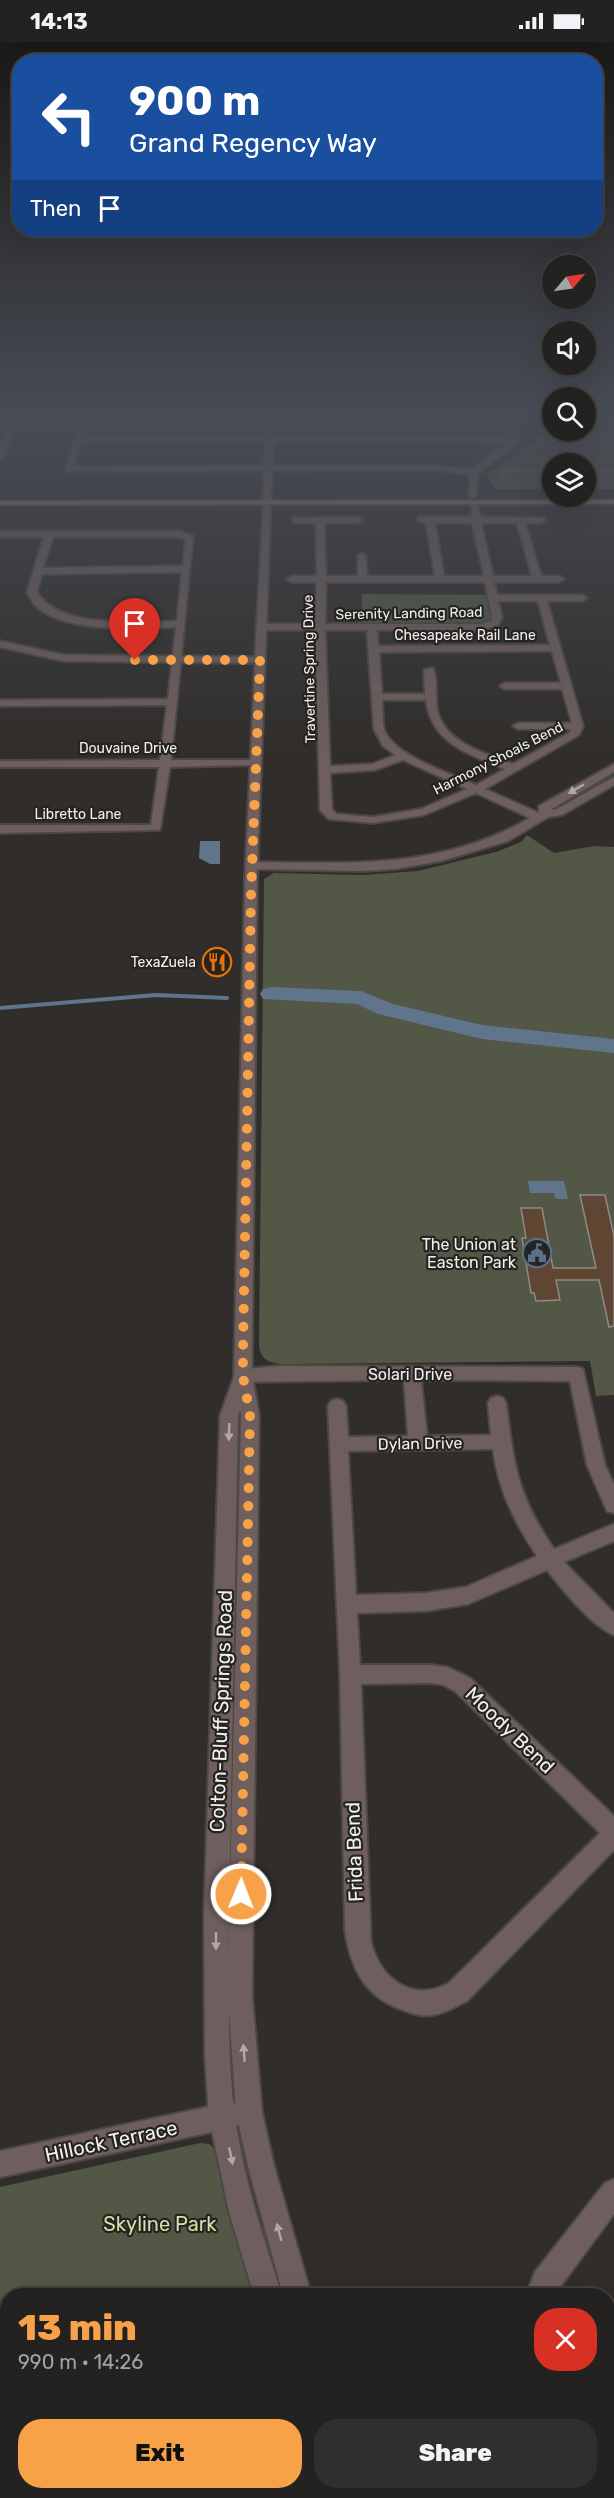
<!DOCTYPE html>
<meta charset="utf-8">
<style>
body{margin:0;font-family:Rubik,sans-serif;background:#302f2d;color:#f1f3f6;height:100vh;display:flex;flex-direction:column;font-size:22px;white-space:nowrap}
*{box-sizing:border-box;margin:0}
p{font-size:20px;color:#a3a4a5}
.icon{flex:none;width:33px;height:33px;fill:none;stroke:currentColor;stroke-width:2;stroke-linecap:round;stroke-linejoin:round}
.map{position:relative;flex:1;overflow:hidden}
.details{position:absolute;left:0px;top:2246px;width:615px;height:212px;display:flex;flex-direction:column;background:#242220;border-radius:24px 24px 0 0;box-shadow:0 6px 24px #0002,0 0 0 2px #413f3e}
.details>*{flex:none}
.hud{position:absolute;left:12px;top:12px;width:591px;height:183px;border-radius:24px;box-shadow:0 6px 24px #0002,0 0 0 2px #413f3e;background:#1a4fa0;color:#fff;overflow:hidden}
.needle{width:39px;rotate:61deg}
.buttons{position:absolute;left:542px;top:213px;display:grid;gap:12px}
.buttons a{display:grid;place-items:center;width:54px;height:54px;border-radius:50%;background:#242220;box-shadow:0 6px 24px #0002,0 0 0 2px #413f3e;font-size:30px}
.pin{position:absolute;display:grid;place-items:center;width:51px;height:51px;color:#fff;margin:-62px -26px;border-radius:50% 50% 50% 0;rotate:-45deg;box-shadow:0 0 6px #0007}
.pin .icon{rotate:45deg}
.me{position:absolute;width:66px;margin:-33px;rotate:1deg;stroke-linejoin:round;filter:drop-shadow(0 0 4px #0008)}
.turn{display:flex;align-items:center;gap:21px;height:126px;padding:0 18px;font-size:27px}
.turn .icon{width:78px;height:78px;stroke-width:2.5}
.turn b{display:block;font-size:42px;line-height:51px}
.then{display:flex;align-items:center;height:57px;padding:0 18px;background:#0003;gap:12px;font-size:22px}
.round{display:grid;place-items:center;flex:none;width:63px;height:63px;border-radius:24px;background:#302f2d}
.summary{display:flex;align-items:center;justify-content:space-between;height:102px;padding:0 18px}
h1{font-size:36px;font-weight:800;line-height:45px;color:#f7a149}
.cta{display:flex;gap:12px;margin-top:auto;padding:12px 18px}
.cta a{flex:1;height:69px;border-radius:24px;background:#f7a149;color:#111;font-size:24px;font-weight:800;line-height:69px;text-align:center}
.cta a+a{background:#302f2d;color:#f1f3f6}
.status{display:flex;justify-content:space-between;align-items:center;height:42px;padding:0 30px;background:#242220;direction:ltr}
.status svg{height:16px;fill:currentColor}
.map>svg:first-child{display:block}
.green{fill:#535745}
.water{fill:#60748c}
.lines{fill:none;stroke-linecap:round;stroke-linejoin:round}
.stream{stroke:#60748c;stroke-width:4}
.river{fill:#60748c;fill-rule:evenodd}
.building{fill:#5e4632;stroke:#8e8a86;stroke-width:1.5}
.minor-casing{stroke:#4b4845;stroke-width:4}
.tertiary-casing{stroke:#4b4845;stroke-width:4}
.secondary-casing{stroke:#4b4845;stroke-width:4}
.minor{fill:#6e5e5d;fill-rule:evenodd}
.tertiary{fill:#6e5e5d;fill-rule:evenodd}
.secondary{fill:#917977;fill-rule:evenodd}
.oneway{fill:#b0a7a6}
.route{stroke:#f7a149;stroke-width:10;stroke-dasharray:0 18}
.labels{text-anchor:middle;stroke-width:4.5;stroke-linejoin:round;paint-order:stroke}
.far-street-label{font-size:14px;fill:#f2f0ee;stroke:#262420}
.far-poi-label{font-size:14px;fill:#f2f0ee;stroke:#262420;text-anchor:end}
.poi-label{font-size:16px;fill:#f2f0ee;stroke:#262420;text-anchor:end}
.street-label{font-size:16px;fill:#f2f0ee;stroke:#262420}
.near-street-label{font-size:20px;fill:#f2f0ee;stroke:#262420}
.near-park-label{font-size:20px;fill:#d4dfa7;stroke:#262420}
</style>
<div class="status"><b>14:13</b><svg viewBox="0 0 49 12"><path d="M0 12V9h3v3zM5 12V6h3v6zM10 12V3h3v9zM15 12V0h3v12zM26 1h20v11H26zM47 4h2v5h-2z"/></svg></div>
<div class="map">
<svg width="614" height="2456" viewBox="0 0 614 2456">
<rect width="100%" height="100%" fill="#302d2a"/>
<!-- green -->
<g class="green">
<path d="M544,377H552V388H585V377H614V447H585V422H552V447H494L486,431L514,416L545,390Z"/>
<path d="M362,552L488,553L493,575L489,580L481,582H361Z"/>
<path d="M527,793L554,811L594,804L614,805V1353L596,1354L590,1319L288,1322C273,1322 261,1320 259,1304L264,837L274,831L364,833L418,829L496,810L521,800Z"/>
<path d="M200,2101L209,2102L219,2111L256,2253H8V2450H340L343,2456H0V2145Z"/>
</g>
<!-- water -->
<g class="water">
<path d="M200,799H220V822H210L199,816Z"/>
<path d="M528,1139H564L568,1157H556L554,1151H530Z"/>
</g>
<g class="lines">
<!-- stream -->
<path class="stream" d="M0,966L156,953L227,956"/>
<!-- river -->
<path class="river" d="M271,945L361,949L393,962L482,983L614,997V1011L482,997L378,972L357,962L263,957L260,952L263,947Z"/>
</g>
<!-- building -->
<path class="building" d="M580,1153H605L614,1194V1284L609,1285L599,1238H556L560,1258L536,1259L534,1251H531L522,1196H526L521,1166H542L553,1226H596Z"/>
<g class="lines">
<!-- minor casing -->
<g class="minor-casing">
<g id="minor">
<path d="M76,373H84L86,384L83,395L265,394L266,373H274L273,394H455L511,397L514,373H522L517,401L478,431L476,456L469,454L470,432L431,428L272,429L271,455L267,457L263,455L264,429H66L78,384ZM455,398L507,401L472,427L431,424H272L273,399ZM81,399H265L264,424L74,425Z"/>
<rect x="545" y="375" width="7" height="4"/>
<rect x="585" y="376" width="29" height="4"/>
<path d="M614,395V399L599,402L554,401L550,399L554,397L599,398Z"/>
<path d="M503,427H552V431H508L503,440H497Z"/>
<rect x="585" y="427" width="29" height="4"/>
<path d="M471,459L478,461L480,475L544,476L545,478L541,481H525L541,534H559L564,537L559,540H494L497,553H582L587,556L582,559H547L583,684L579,693L485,747L539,771V764L614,722V730L550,768H555L614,735V743L562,773L548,775L508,799L441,819L395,827L362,829L247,827V821L251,820C351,821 440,828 530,776L476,751L424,773L373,781L329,777L320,768L315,588H261L256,585L261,582H315L317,540H292L287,537L292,534H317L316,481H296L293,480V476L358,475L362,478L358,481H324L326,534H358V514L362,511L366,514L367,534H435L426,481L416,478L420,475H472ZM435,481H472L484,534H444ZM481,481H517L532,534H493ZM326,540H485L492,575L491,579L481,582H325ZM498,559H538L550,603L378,604L377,588H481L498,583L502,575ZM325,588H367L374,687L383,704L395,713L373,722L330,724ZM552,609L561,641H505L500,644L505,647H562L572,681H518L513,684L518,687H571L569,691L513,722C485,711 444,701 437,667C435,654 438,639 433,626L424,628L425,652H382L379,610ZM382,658H426C431,701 470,713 505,727L476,743C452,732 392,713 384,687C382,678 383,667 382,658ZM403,718L467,747L421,767L373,775L336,772L332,767L330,731L375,728Z"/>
<path d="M0,489H179L193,494L171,718H256L260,719V723L170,725L160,788L0,791V783H151L159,725H0V719L160,718L167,663L0,664V658L168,657L176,585C137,586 69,591 38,566C33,562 30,555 27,550L44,495H0ZM53,495H178L186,497L183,524L43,526ZM182,530L177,579C138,580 58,587 37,550L42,532Z"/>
<path d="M278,1324L577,1325L583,1327L605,1423L614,1442V1471L607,1469L587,1423L570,1339L421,1338L427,1394L491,1393L488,1361L491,1356L497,1354L503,1356L506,1361C514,1423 517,1453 554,1507L614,1482V1499L564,1520L614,1571V1593C591,1584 562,1547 547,1528L468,1562L426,1569L357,1571L360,1623H430L447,1625L470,1636L614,1774V1808L467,1959C456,1964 445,1972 432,1973C421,1975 410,1971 400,1967C364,1954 350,1924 345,1888L340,1633L328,1364L331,1359L337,1357L343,1359L346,1364L348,1395L408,1394L404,1338L243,1340L237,1338L234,1333L237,1328ZM493,1407C498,1447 515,1482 537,1514L466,1545L426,1551L356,1553L348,1409ZM430,1641L444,1643L456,1650L600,1791L449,1941C413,1961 380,1937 371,1900L361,1642Z"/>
<path d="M231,2060L240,2064L244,2073L240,2082L231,2086L0,2135V2109Z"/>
<path d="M614,2137V2172L554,2253H526L535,2230L605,2141Z"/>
<path d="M569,2450H602L605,2456H572Z"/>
</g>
</g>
<!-- tertiary casing -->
<g class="tertiary-casing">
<g id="tertiary">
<path d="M13,373H21L4,415L0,417V406Z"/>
<path d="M264,453L271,455L257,835L252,1307V1333L259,1373L252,1953L262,2070L274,2124L311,2253H283L248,2124L236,2070L229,1968C229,2003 230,2039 235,2074C243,2135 263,2195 282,2253H254L229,2170L209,2075L205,2015L204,1876L220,1374L234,1335L245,835L255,621L64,619L0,605V599L64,613L255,615ZM240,1368L241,1373L228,1929L238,1374Z"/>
<path d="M338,2450H369L372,2456H341Z"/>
<path d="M376,2450H407L410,2456H379Z"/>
</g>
</g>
<!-- secondary casing -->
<g class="secondary-casing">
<path id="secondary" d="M614,458V462L0,463V459Z"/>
</g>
<!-- minor -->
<use href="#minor" class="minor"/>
<!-- tertiary -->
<use href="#tertiary" class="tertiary"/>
<!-- secondary -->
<use href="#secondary" class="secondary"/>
</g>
<!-- one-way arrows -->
<defs><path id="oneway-solid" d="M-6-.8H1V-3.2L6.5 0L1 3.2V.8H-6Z" transform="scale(1.5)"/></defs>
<g class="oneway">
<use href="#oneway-solid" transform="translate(576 747) rotate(150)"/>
<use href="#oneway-solid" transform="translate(229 1390) rotate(92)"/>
<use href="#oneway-solid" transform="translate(216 1899) rotate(90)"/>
<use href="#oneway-solid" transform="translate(244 2011) rotate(-94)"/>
<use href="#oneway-solid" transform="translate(231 2114) rotate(78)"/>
<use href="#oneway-solid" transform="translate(279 2190) rotate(-105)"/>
</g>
<!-- sky -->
<linearGradient id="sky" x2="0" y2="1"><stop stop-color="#1a1917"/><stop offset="0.52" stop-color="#484c55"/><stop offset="1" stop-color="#484c55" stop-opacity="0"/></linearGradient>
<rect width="614" height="717" fill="url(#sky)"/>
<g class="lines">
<!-- route -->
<path class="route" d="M135,618H260L251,854L243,1307V1334L250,1373L241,1852"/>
</g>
<!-- icons -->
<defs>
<g id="restaurant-ring" transform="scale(1.5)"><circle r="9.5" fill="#262420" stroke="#e8710a" stroke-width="1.5"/><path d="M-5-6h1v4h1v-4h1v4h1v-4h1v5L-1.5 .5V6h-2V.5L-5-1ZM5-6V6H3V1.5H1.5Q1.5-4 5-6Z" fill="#e8710a"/></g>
<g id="civic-ring" transform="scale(1.5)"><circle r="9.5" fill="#262420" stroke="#5c6f8a" stroke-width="1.5"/><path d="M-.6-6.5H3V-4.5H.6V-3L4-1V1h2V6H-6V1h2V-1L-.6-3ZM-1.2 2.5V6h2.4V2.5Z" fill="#5c6f8a"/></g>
</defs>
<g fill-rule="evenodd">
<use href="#restaurant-ring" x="217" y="920"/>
<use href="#civic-ring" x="537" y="1211"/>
</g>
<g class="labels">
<!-- far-street labels -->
<g class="far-street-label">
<text transform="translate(409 571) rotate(-1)" y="5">Serenity Landing Road</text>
<text x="465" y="598">Chesapeake Rail Lane</text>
<text transform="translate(309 627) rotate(-91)" y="5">Travertine Spring Drive</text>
<text x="128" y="711">Douvaine Drive</text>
<text transform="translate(498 716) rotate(-27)" y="5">Harmony Shoals Bend</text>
<text x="78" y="777">Libretto Lane</text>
</g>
<!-- far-poi labels -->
<g class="far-poi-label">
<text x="196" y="925">TexaZuela</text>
</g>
<!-- poi labels -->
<g class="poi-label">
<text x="516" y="1208">The Union at<tspan x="516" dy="18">Easton Park</tspan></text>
</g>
<!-- street labels -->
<g class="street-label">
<text x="410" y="1338">Solari Drive</text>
<text transform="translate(420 1401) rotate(-1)" y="6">Dylan Drive</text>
</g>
<!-- near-street labels -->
<g class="near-street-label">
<text transform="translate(221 1669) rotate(-88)" y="7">Colton-Bluff Springs Road</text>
<text transform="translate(510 1688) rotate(44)" y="7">Moody Bend</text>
<text transform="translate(354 1810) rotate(-92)" y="7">Frida Bend</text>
<text transform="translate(111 2099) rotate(-12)" y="7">Hillock Terrace</text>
</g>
<!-- near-park labels -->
<g class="near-park-label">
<text x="160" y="2189">Skyline Park</text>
</g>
</g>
</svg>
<div class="buttons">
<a><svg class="needle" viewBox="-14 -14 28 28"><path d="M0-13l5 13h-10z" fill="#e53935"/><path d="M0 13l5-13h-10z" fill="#a3a4a5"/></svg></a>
<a><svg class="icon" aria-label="sound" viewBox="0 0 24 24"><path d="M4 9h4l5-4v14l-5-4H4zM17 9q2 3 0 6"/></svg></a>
<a><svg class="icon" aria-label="search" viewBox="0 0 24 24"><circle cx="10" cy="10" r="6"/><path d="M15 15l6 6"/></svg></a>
<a><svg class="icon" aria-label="layers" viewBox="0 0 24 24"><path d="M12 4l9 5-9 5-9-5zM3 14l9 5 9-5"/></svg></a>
</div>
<div class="pin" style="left:135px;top:618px;background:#d93025"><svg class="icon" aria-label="arrive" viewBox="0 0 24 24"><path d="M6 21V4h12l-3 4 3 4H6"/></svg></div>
<svg class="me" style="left:241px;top:1852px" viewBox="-20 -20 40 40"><circle r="17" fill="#f7a149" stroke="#fff" stroke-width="3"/><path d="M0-11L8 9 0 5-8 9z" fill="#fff"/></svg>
<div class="hud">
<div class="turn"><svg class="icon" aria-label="left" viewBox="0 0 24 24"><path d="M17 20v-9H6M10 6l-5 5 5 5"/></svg><div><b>900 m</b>Grand Regency Way</div></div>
<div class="then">Then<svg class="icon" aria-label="arrive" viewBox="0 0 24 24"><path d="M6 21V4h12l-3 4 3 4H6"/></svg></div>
</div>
<section class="details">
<div class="summary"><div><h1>13 min</h1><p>990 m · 14:26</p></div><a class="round" style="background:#d93025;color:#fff"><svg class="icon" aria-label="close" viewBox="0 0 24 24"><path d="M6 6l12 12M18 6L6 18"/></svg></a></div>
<div class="cta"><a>Exit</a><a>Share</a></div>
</section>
</div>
